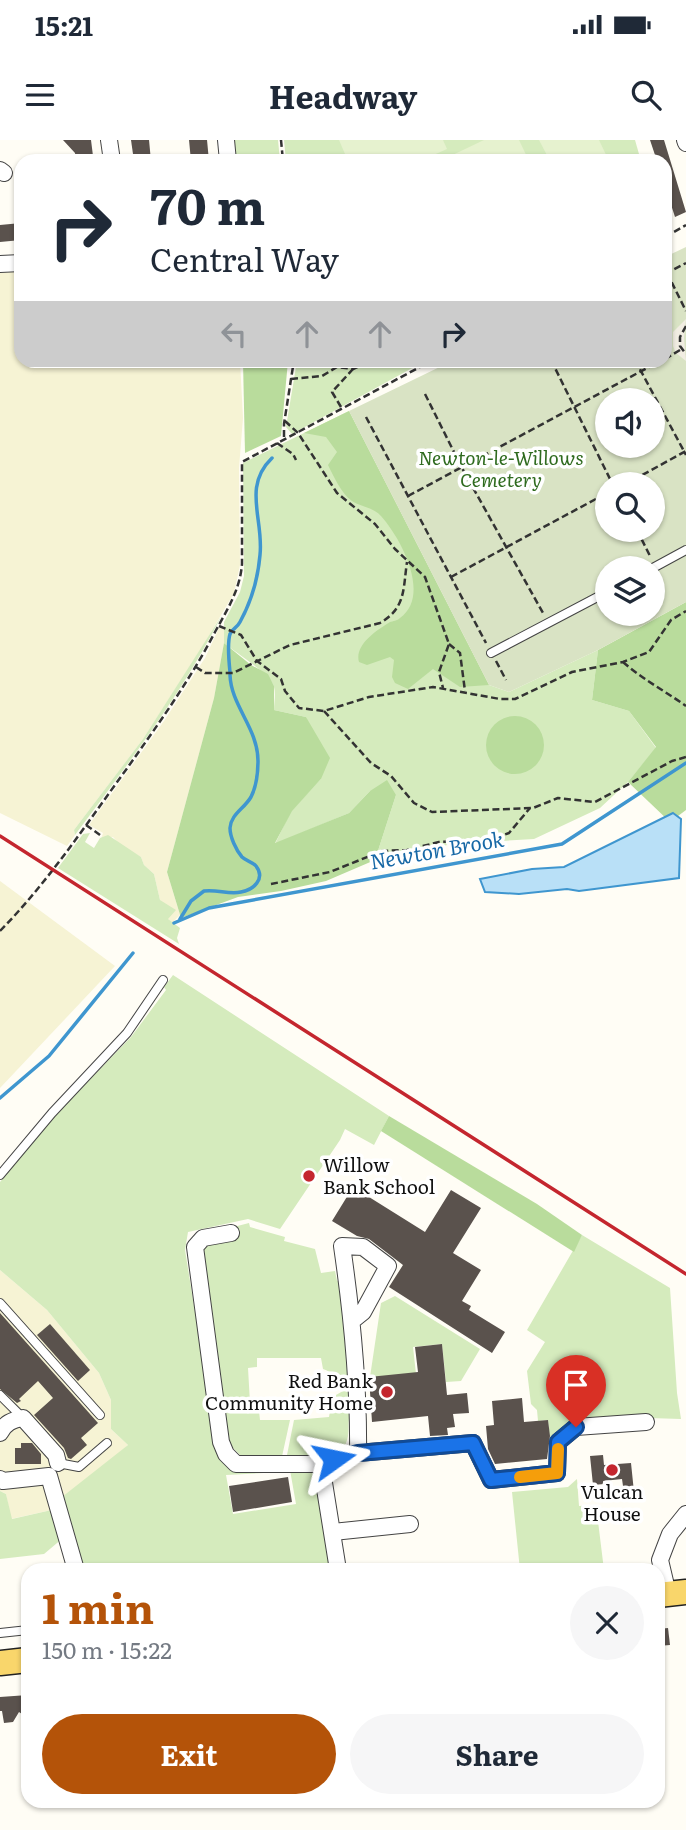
<!DOCTYPE html>
<meta charset="utf-8">
<style>
body{margin:0;font-family:Literata,serif;background:#f6f6f7;color:#1f2937;height:100vh;display:flex;flex-direction:column;font-size:26px;white-space:nowrap}
*{box-sizing:border-box;margin:0}
p{font-size:23px;color:#747a83}
.icon{flex:none;width:38px;height:38px;fill:none;stroke:currentColor;stroke-width:2;stroke-linecap:round;stroke-linejoin:round}
.map{position:relative;flex:1;overflow:hidden}
.side{position:absolute;left:21px;top:1423px;width:644px;height:245px;display:flex;flex-direction:column;background:#fff;border-radius:21px;box-shadow:0 2px 5px #0004}
.side>*{flex:none}
.hud{position:absolute;left:14px;top:14px;width:658px;height:214px;border-radius:21px;box-shadow:0 2px 5px #0004;background:#fff;color:#1f2937;overflow:hidden}
.tools{position:absolute;left:595px;top:248px;display:grid;gap:14px}
.tools a{display:grid;place-items:center;width:70px;height:70px;border-radius:50%;background:#fff;box-shadow:0 2px 5px #0004;font-size:35px}
.pin{position:absolute;display:grid;place-items:center;width:60px;height:60px;color:#fff;margin:-72px -30px;border-radius:50% 50% 50% 0;rotate:-45deg;box-shadow:0 0 7px #0007}
.pin .icon{rotate:45deg}
.me{position:absolute;width:77px;margin:-38px;rotate:78deg;stroke-linejoin:round;filter:drop-shadow(0 0 5px #0008)}
.turn{display:flex;align-items:center;gap:24px;height:147px;padding:0 21px;font-size:32px}
.turn .icon{width:91px;height:91px;stroke-width:2.5}
.turn b{display:block;font-size:49px;line-height:60px}
.lanes{display:flex;align-items:center;height:66px;padding:0 21px;background:#0003;justify-content:center;gap:35px;direction:ltr}
.lanes .off{opacity:.35}
.round{display:grid;place-items:center;flex:none;width:74px;height:74px;border-radius:37px;background:#f6f6f7}
.headline{display:flex;align-items:center;justify-content:space-between;height:119px;padding:0 21px}
h1{font-size:42px;font-weight:700;line-height:52px;color:#b45309}
.primary-button{display:flex;gap:14px;margin-top:auto;padding:14px 21px}
.primary-button a{flex:1;height:80px;border-radius:42px;background:#b45309;color:#fff;font-size:28px;font-weight:700;line-height:80px;text-align:center}
.primary-button a+a{background:#f6f6f7;color:#1f2937}
.status{display:flex;justify-content:space-between;align-items:center;height:49px;padding:0 35px;background:#fff;direction:ltr}
.status svg{height:19px;fill:currentColor}
header{display:flex;justify-content:space-between;align-items:center;height:91px;padding:0 21px;background:#fff;font-size:32px;font-weight:700}
.map>svg:first-child{display:block}
.farmland{fill:#f6f3d4}
.green{fill:#d5ebbd}
.forest{fill:#b9dc9c}
.cemetery{fill:#d9e3c4;fill-rule:evenodd}
.pitch{fill:#e6f2cf}
.plaza{fill:#f1ede2}
.water{fill:#b9e0f7;stroke:#3f96cf;stroke-width:2}
.lines{fill:none;stroke-linecap:round;stroke-linejoin:round}
.stream{stroke:#3f96cf;stroke-width:3.5}
.building{fill:#5a524d}
.lane-casing{stroke:#444;stroke-width:10}
.street-casing{stroke:#444;stroke-width:18}
.primary-casing{stroke:#222;stroke-width:27}
.path{stroke:#333;stroke-width:2.5;stroke-dasharray:7 3.5;stroke-linecap:butt}
.lane{stroke:#fff;stroke-width:8}
.street{stroke:#fff;stroke-width:16}
.primary{stroke:#f9d66b;stroke-width:24}
.rail{stroke:#c4262e;stroke-width:3.5}
.route-casing{stroke:#114b97;stroke-width:18}
.route{stroke:#1a73e8;stroke-width:12}
.slow{stroke:#f59e0b;stroke-width:12}
.poi-dot{fill:#c4262e;stroke:#fff;stroke-width:2.5}
.labels{text-anchor:middle;stroke-width:7;stroke-linejoin:round;paint-order:stroke}
.park-label{font-size:19px;font-style:italic;fill:#2f6b1f;stroke:#fff}
.poi-label{font-size:19px;fill:#111;stroke:#fff;text-anchor:start}
.water-label{font-size:21px;font-style:italic;fill:#1768a6;stroke:#fff}
</style>
<div class="status"><b>15:21</b><svg viewBox="0 0 49 12"><path d="M0 12V9h3v3zM5 12V6h3v6zM10 12V3h3v9zM15 12V0h3v12zM26 1h20v11H26zM47 4h2v5h-2z"/></svg></div>
<header><svg class="icon" aria-label="menu" viewBox="0 0 24 24"><path d="M4 6h16M4 12h16M4 18h16"/></svg>Headway<svg class="icon" aria-label="search" viewBox="0 0 24 24"><circle cx="10" cy="10" r="6"/><path d="M15 15l6 6"/></svg></header>
<div class="map">
<svg width="686" height="1690" viewBox="0 0 686 1690">
<rect width="100%" height="100%" fill="#fffdf5"/>
<!-- farmland -->
<g class="farmland">
<path d="M21,131V220L240,221L243,278L239,328L240,425L234,453L203,506L143,599L80,682L74,690L75,695L67,706L0,673V133Z"/>
<path d="M219,488H224V503L214,558L167,732L180,775L172,783L168,779L160,760L154,734L144,725L141,717L121,706L113,697L101,699L103,693L89,685L164,581L205,518Z"/>
<path d="M0,741L115,826L0,948Z"/>
<path d="M0,1130L47,1170L99,1233L111,1260V1289L128,1305L56,1369L11,1379L6,1354L0,1351Z"/>
</g>
<!-- green -->
<g class="green">
<path d="M234,0H278L280,21H236Z"/>
<path d="M284,0H635L641,21H286Z"/>
<path d="M297,221V220L425,221L292,294L286,287Z"/>
<path d="M349,271L489,545L509,552L598,510L592,560L629,571L656,608L628,642L600,668L534,699L452,704L375,720L396,655L370,651L349,673L275,704L291,671L321,639L306,577L274,570C274,563 276,554 274,547C272,535 236,513 224,503V482L240,452L244,436L243,323Z"/>
<path d="M222,475C182,554 128,624 75,695L74,690L80,682L143,599Z"/>
<path d="M90,693L85,702L94,708L100,698L108,695L141,717L144,725L154,734L160,760L176,770L168,779L180,788L177,798L179,804L58,728L83,694Z"/>
<path d="M173,835L389,976L374,1005L345,989L340,1000L280,1089L248,1079L188,1092L185,1110L217,1309L227,1325L281,1327L282,1332L226,1335L233,1374L296,1364L290,1330H312L316,1334L330,1430H84L62,1357L128,1305L111,1289V1260L99,1233L47,1170L0,1130V1042L48,983L131,897L166,850L164,847Z"/>
<path d="M249,1083L250,1087L285,1097L284,1101L315,1109L321,1133L335,1131L337,1141L340,1140L350,1239C337,1243 334,1232 323,1229L321,1218H257V1227L248,1228L250,1263L259,1271L260,1280H290L281,1321L241,1316L225,1300L208,1238L191,1098Z"/>
<path d="M582,1095L670,1148L677,1253L681,1279L649,1278L572,1286V1297L550,1298L548,1280L538,1281L537,1270L531,1264L527,1231L545,1202L527,1190Z"/>
<path d="M395,1156L480,1209L461,1241L446,1242L442,1204L413,1207L417,1243L370,1237L381,1163Z"/>
<path d="M343,1251L348,1252C354,1261 351,1268 349,1279C348,1284 349,1290 348,1296C343,1325 308,1319 286,1320L294,1280L329,1277C330,1268 335,1264 336,1255Z"/>
<path d="M577,1339L579,1366L596,1365L604,1430H520L512,1352L568,1347Z"/>
<path d="M0,1351L6,1354L12,1379L56,1369L63,1398L44,1414L0,1419Z"/>
</g>
<!-- forest -->
<g class="forest">
<path d="M243,221H288L281,296L245,313Z"/>
<path d="M349,271L489,545L460,547L433,529L408,549L395,543L392,537L394,520L390,517L367,525L359,522C354,505 377,490 390,482C393,481 397,481 400,478C432,455 400,397 381,376C373,367 361,367 352,361C341,353 334,337 328,325L337,312L326,297L304,293Z"/>
<path d="M686,462V670L670,682L628,642L656,607L629,571L592,560L598,510Z"/>
<path d="M224,503L251,525L268,534L274,546V570L306,577L330,618L321,639L292,671L275,703L349,673L370,651L387,640L396,655L375,720L326,741L281,751L238,757L181,778L167,732L214,558Z"/>
<circle cx="515" cy="605" r="29"/>
<path d="M389,976L537,1064L582,1095L574,1112L381,991Z"/>
</g>
<!-- cemetery -->
<path class="cemetery" d="M686,107V462L598,510L509,552L489,545L349,271L452,221L665,220V117ZM607,261H653V306H607ZM607,345H653V390H607ZM607,429H653V474H607Z"/>
<!-- pitch -->
<g class="pitch">
<path d="M339,0H443L447,9L420,21H348Z"/>
<path d="M484,0H519L529,21H440Z"/>
<path d="M539,0H599L609,21H550Z"/>
</g>
<!-- plaza -->
<path class="plaza" d="M686,179L684,198L686,221L676,213L673,206V192Z"/>
<!-- water -->
<path class="water" d="M673,673L681,679L679,738L579,751L567,749L519,754L485,752L480,739L532,729L564,727Z"/>
<g class="lines">
<!-- stream -->
<g class="stream">
<path d="M230,532C229,522 227,504 230,494C232,489 237,488 240,482C251,462 258,438 260,415C264,379 242,347 272,318"/>
<path d="M180,779L191,761L204,751C217,749 229,755 241,752C253,750 266,739 256,726C253,722 246,721 242,717C236,710 230,697 230,688C231,674 244,669 251,657C256,647 258,633 258,621C258,588 231,566 230,535"/>
<path d="M174,783L209,768L562,704L686,623"/>
<path d="M0,958L49,916L133,813"/>
</g>
</g>
<!-- building -->
<g class="building">
<path d="M63,0H91L93,16H90V21H76L75,13Z"/>
<path d="M131,0H149L151,21H134Z"/>
<path d="M189,0H207L209,21H191Z"/>
<path d="M650,0H664L686,72L675,77L665,46V21H657Z"/>
<path d="M21,83V100L0,102V85Z"/>
<path d="M353,1047L425,1092L451,1050L481,1068L453,1113L481,1130L462,1161L471,1166L469,1170L505,1192L492,1213L389,1147L403,1125L369,1099L357,1096L332,1081Z"/>
<path d="M0,1173L98,1283L81,1298L87,1305L71,1319L68,1318L64,1308L34,1275L53,1258L38,1241L19,1259L21,1261L17,1263L0,1249Z"/>
<path d="M50,1184L90,1230L78,1241L37,1195Z"/>
<path d="M442,1204L447,1255L467,1253L469,1273L453,1274L455,1287L447,1288L448,1295L430,1296L428,1276L372,1282L369,1237L418,1232L415,1207Z"/>
<path d="M522,1258L524,1282L548,1280L550,1296L547,1319L495,1324L488,1309L486,1286L494,1285L492,1261Z"/>
<path d="M21,1303H32L41,1314V1324H15V1308H21Z"/>
<path d="M603,1315L604,1325L631,1323L634,1352L624,1353L622,1339L603,1341L604,1344L593,1345L590,1316Z"/>
<path d="M288,1337L292,1362L233,1372L229,1346Z"/>
<path d="M668,1488L670,1505L658,1506V1489Z"/>
<path d="M28,1555V1578L19,1572L13,1582L4,1583L2,1571H0V1557Z"/>
</g>
<g class="lines">
<!-- lane casing -->
<g class="lane-casing">
<g id="lane">
<path d="M651,429L686,410"/>
<path d="M491,513L607,452"/>
<path d="M0,1035L52,973L127,893L163,840"/>
<path d="M0,1163L100,1275"/>
<path d="M0,1255L23,1278"/>
<path d="M57,1326L58,1323L79,1327L107,1303"/>
<path d="M0,1493L28,1490"/>
</g>
</g>
<!-- street casing -->
<g class="street-casing">
<g id="street">
<path d="M109,0L112,21"/>
<path d="M226,0L228,21"/>
<path d="M685,0L686,3"/>
<path d="M0,30L4,33"/>
<path d="M0,124L21,123"/>
<path d="M231,1093L203,1098L195,1107L221,1302L226,1314L236,1324H321L358,1313L473,1303L491,1340L557,1333L558,1302L576,1287L646,1282"/>
<path d="M353,1180L363,1172L388,1126L363,1107L342,1106C352,1175 359,1243 358,1313"/>
<path d="M0,1293C5,1283 12,1280 23,1278L56,1315L58,1323"/>
<path d="M321,1324L338,1430"/>
<path d="M0,1339L3,1341L49,1336L76,1430"/>
<path d="M333,1392L410,1384"/>
<path d="M668,1454L660,1420L670,1394L686,1374"/>
</g>
</g>
<!-- primary casing -->
<g class="primary-casing">
<g id="primary">
<path d="M658,1455L686,1452"/>
<path d="M0,1523L28,1520"/>
</g>
</g>
<!-- path -->
<g class="path">
<path d="M281,0L283,21"/>
<path d="M665,97L686,85"/>
<path d="M667,133L686,171"/>
<path d="M665,134L686,123"/>
<path d="M686,186L680,197V206L686,214"/>
<path d="M665,219L680,210"/>
<path d="M551,220L613,345"/>
<path d="M635,220L686,315"/>
<path d="M291,239L322,236L337,227L353,229L373,220"/>
<path d="M425,254L462,328L543,473"/>
<path d="M341,267L332,252L353,229"/>
<path d="M366,277L486,503"/>
<path d="M285,281L298,293L337,353L375,384L395,409L425,437L449,504L439,532L443,548"/>
<path d="M284,297V284L294,220"/>
<path d="M277,303L293,314L296,320"/>
<path d="M624,345L686,311"/>
<path d="M408,356L662,220"/>
<path d="M637,390L651,418"/>
<path d="M451,437L607,353"/>
<path d="M219,486L241,495L257,521L281,539L285,551L299,568L324,571L369,557L433,547L500,559H515L572,532L623,522L649,512L671,480L686,471"/>
<path d="M449,504L460,513L465,551"/>
<path d="M496,521L506,540"/>
<path d="M623,522C642,539 665,551 686,566"/>
<path d="M196,527L205,533H233L290,505L380,483C406,468 403,449 407,422"/>
<path d="M324,571L371,623L391,636L414,663L432,672L533,668L558,658L595,662L672,621L686,617"/>
<path d="M86,685L100,695"/>
<path d="M271,744L330,732L382,711L407,710L439,702L490,700L509,693L530,668"/>
<path d="M0,791C49,741 87,683 128,627C159,583 190,540 215,492C227,470 240,450 242,424V322L433,220"/>
</g>
<!-- lane -->
<use href="#lane" class="lane"/>
<!-- street -->
<use href="#street" class="street"/>
<!-- primary -->
<use href="#primary" class="primary"/>
<!-- rail -->
<path class="rail" d="M0,696L686,1134"/>
</g>
<g class="lines">
<!-- route casing -->
<g class="route-casing">
<path id="route" d="M334,1319L358,1313L473,1303L491,1340L557,1333L558,1302L576,1287"/>
</g>
<!-- route -->
<use href="#route" class="route"/>
<!-- slow -->
<path class="slow" d="M520,1337L557,1333L558,1309"/>
</g>
<!-- markers -->
<g class="poi-dot">
<circle cx="309" cy="1036" r="7"/>
<circle cx="387" cy="1252" r="7"/>
<circle cx="612" cy="1330" r="7"/>
</g>
<g class="labels">
<!-- park labels -->
<g class="park-label">
<text x="501" y="325">Newton-le-Willows<tspan x="501" dy="22">Cemetery</tspan></text>
</g>
<!-- poi labels -->
<g class="poi-label">
<text x="323" y="1032">Willow<tspan x="323" dy="22">Bank School</tspan></text>
<text x="373" y="1248" text-anchor="end">Red Bank<tspan x="373" dy="22">Community Home</tspan></text>
<text x="612" y="1359" text-anchor="middle">Vulcan<tspan x="612" dy="22">House</tspan></text>
</g>
<!-- water labels -->
<g class="water-label">
<text transform="translate(437 711) rotate(-10)" y="7">Newton Brook</text>
</g>
</g>
</svg>
<div class="tools">
<a><svg class="icon" aria-label="sound" viewBox="0 0 24 24"><path d="M4 9h4l5-4v14l-5-4H4zM17 9q2 3 0 6"/></svg></a>
<a><svg class="icon" aria-label="search" viewBox="0 0 24 24"><circle cx="10" cy="10" r="6"/><path d="M15 15l6 6"/></svg></a>
<a><svg class="icon" aria-label="layers" viewBox="0 0 24 24"><path d="M12 4l9 5-9 5-9-5zM3 14l9 5 9-5"/></svg></a>
</div>
<div class="pin" style="left:576px;top:1287px;background:#d93025"><svg class="icon" aria-label="arrive" viewBox="0 0 24 24"><path d="M6 21V4h12l-3 4 3 4H6"/></svg></div>
<svg class="me" style="left:334px;top:1319px" viewBox="-20 -20 40 40"><path d="M0-17L14 15 0 8-14 15z" fill="#1a73e8" stroke="#fff" stroke-width="4"/></svg>
<div class="hud">
<div class="turn"><svg class="icon" aria-label="right" viewBox="0 0 24 24"><path d="M7 20v-9h11M14 6l5 5-5 5"/></svg><div><b>70 m</b>Central Way</div></div>
<div class="lanes"><svg class="icon off" aria-label="left" viewBox="0 0 24 24"><path d="M17 20v-9H6M10 6l-5 5 5 5"/></svg><svg class="icon off" aria-label="ahead" viewBox="0 0 24 24"><path d="M12 20V5M6 11l6-6 6 6"/></svg><svg class="icon off" aria-label="ahead" viewBox="0 0 24 24"><path d="M12 20V5M6 11l6-6 6 6"/></svg><svg class="icon" aria-label="right" viewBox="0 0 24 24"><path d="M7 20v-9h11M14 6l5 5-5 5"/></svg></div>
</div>
<section class="side">
<div class="headline"><div><h1>1 min</h1><p>150 m · 15:22</p></div><a class="round"><svg class="icon" aria-label="close" viewBox="0 0 24 24"><path d="M6 6l12 12M18 6L6 18"/></svg></a></div>
<div class="primary-button"><a>Exit</a><a>Share</a></div>
</section>
</div>
